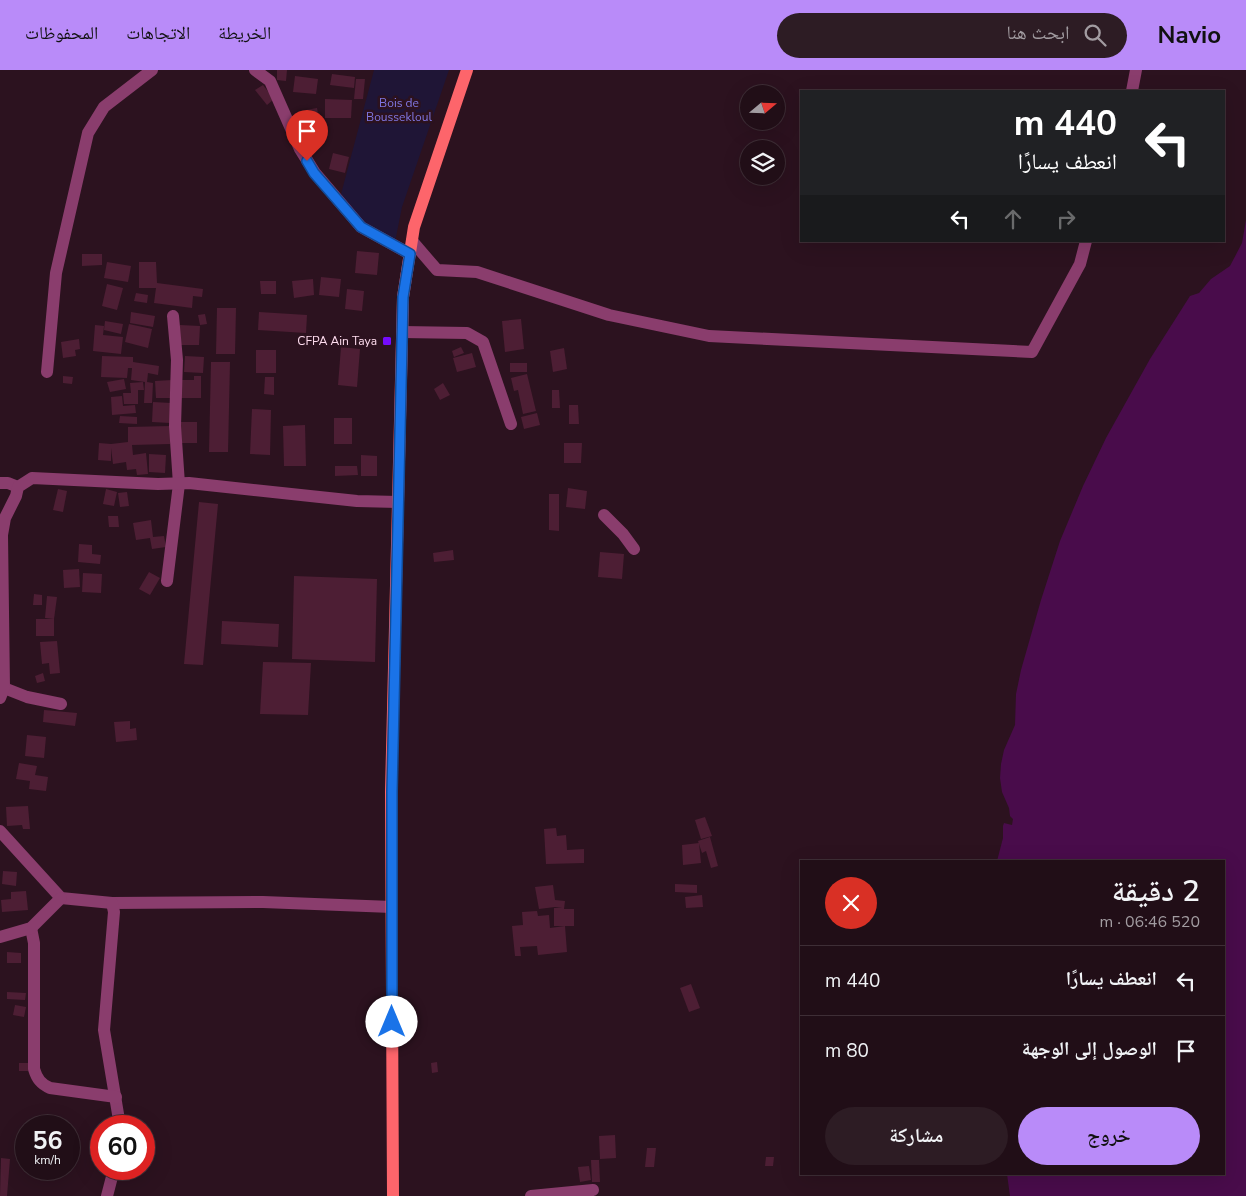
<!DOCTYPE html>
<html lang="ar">
<meta charset="utf-8">
<style>
body{margin:0;font-family:"Nunito Sans","Noto Naskh Arabic",sans-serif;background:#2d1c24;color:#f1f3f6;direction:rtl;height:100vh;display:flex;flex-direction:column;font-size:19px;white-space:nowrap}
*{box-sizing:border-box;margin:0}
p{font-size:16px;color:#a29ca1}
.icon{flex:none;width:28px;height:28px;fill:none;stroke:currentColor;stroke-width:2;stroke-linecap:round;stroke-linejoin:round}
.map{position:relative;flex:1;overflow:hidden;direction:ltr}
.sheet{position:absolute;left:800px;top:790px;width:425px;height:315px;display:flex;flex-direction:column;background:#210e17;border-radius:0px;box-shadow:0 5px 20px #0002,0 0 0 1px #3e2e36;direction:rtl}
.sheet>*{flex:none}
.guide{position:absolute;left:800px;top:20px;width:425px;height:152px;border-radius:0px;box-shadow:0 5px 20px #0002,0 0 0 1px #3e2e36;direction:rtl;background:#202124;color:#fff;overflow:hidden}
.needle{width:32px;rotate:71deg}
.buttons{position:absolute;left:740px;top:15px;display:grid;gap:10px}
.buttons a{display:grid;place-items:center;width:45px;height:45px;border-radius:50%;background:#210e17;box-shadow:0 5px 20px #0002,0 0 0 1px #3e2e36;font-size:25px}
.speed{position:absolute;left:15px;top:1045px;display:flex;gap:10px;font-size:25px;font-weight:700;text-align:center}
.speed>*{display:grid;place-content:center;width:65px;height:65px;border-radius:50%;background:#210e17;box-shadow:0 5px 20px #0002,0 0 0 1px #3e2e36;line-height:1}
.speed small{font-size:12px;font-weight:400}
.speed .limit{border:8px solid #d22;background:#fff;color:#111}
.pin{position:absolute;display:grid;place-items:center;width:42px;height:42px;color:#fff;margin:-51px -21px;border-radius:50% 50% 50% 0;rotate:-45deg;box-shadow:0 0 5px #0007}
.pin .icon{rotate:45deg}
.me{position:absolute;width:55px;margin:-28px;rotate:0deg;stroke-linejoin:round;filter:drop-shadow(0 0 4px #0008)}
.turn{display:flex;align-items:center;gap:18px;height:105px;padding:0 25px;font-size:22px}
.turn .icon{width:65px;height:65px;stroke-width:2.5}
.turn b{display:block;font-size:35px;line-height:42px}
.lanes{display:flex;align-items:center;height:48px;padding:0 25px;background:#0003;justify-content:center;gap:25px;direction:ltr}
.lanes .off{opacity:.35}
.round{display:grid;place-items:center;flex:none;width:52px;height:52px;border-radius:26px;background:#2d1c24}
.headline{display:flex;align-items:center;justify-content:space-between;height:85px;padding:0 25px}
h1{font-size:30px;font-weight:600;line-height:38px}
.cta{display:flex;gap:10px;margin-top:auto;padding:10px 25px}
.cta a{flex:1;height:58px;border-radius:30px;background:#b98bf9;color:#111;font-size:20px;font-weight:600;line-height:58px;text-align:center}
.cta a+a{background:#2d1c24;color:#f1f3f6}
ul{padding:0;list-style:none}
li{display:flex;align-items:center;gap:15px;height:70px;padding:0 25px;border-top:1px solid #3e2e36}
li div{flex:1}
li b{display:block;font-size:19px}
li em{font-style:normal}
header{display:flex;align-items:center;gap:30px;box-sizing:border-box;height:70px;padding:0 25px;background:#b98bf9;color:#111}
header strong{font-size:24px}
nav{display:flex;gap:28px;margin-inline-start:auto;font-size:18px}
.search{width:350px;height:45px;background:#2d1c24;display:flex;align-items:center;gap:12px;box-sizing:border-box;padding:0 18px;border-radius:28px;color:#a29ca1;font-size:19px}
.map>svg:first-child{display:block}
.green{fill:#1f1536}
.water{fill:#490c4b}
.building{fill:#4d1e34}
.lines{fill:none;stroke-linecap:round;stroke-linejoin:round}
.minor{stroke:#8a3d6d;stroke-width:12}
.major{stroke:#fd656b;stroke-width:12}
.route-casing{stroke:#114b97;stroke-width:12}
.route{stroke:#1a73e8;stroke-width:9}
.poi-dot{fill:#750bfc;stroke:#2c121f;stroke-width:2}
.labels{text-anchor:middle;stroke-width:5;stroke-linejoin:round;paint-order:stroke}
.park-label{font-size:12px;fill:#8077e3;stroke:#2c121f}
.poi-label{font-size:12px;fill:#ffddef;stroke:#2c121f;text-anchor:end}
</style>
<header>
<strong>Navio</strong>
<div class="search"><svg class="icon" aria-label="search" viewBox="0 0 24 24"><circle cx="10" cy="10" r="6"/><path d="M15 15l6 6"/></svg>ابحث هنا</div>
<nav><a>الخريطة</a><a>الاتجاهات</a><a>المحفوظات</a></nav>
</header>
<div class="map">
<svg width="1246" height="1126" viewBox="0 0 1246 1126">
<rect width="100%" height="100%" fill="#2c121f"/>
<!-- green -->
<path class="green" d="M374,0H449L402,137L394,177L369,161L341,124Z"/>
<!-- water -->
<path class="water" d="M1246,150V1126H1010L1007,1104H1224V791H997L1003,768V756L1004,753L1012,755L1013,749L1010,746L1009,738L1002,722L1000,708L1001,694L1004,680L1015,655L1016,624L1021,600L1041,530L1060,471L1083,416L1106,368L1150,289L1190,226L1199,223L1211,209L1230,196L1242,173Z"/>
<!-- building -->
<g class="building">
<path d="M277,0H287L286,11L277,10Z"/>
<path d="M332,4L355,7L354,18L330,15Z"/>
<path d="M295,6L318,9L316,24L293,22Z"/>
<path d="M356,9H365L363,29H354Z"/>
<path d="M263,15L274,29L267,35L255,20Z"/>
<path d="M325,29L352,30L351,48H325Z"/>
<path d="M317,38L319,49L308,51L306,40Z"/>
<path d="M315,59L321,77L309,80L304,62Z"/>
<path d="M333,83L349,87L345,103L329,99Z"/>
<path d="M357,181L379,183L377,205L355,203Z"/>
<path d="M82,184H102V195L82,196Z"/>
<path d="M107,192L131,196L128,212L104,208Z"/>
<path d="M139,192H156L157,213L203,219L202,227L193,226L192,238L154,233L156,218H139Z"/>
<path d="M321,207L341,209L339,227L319,225Z"/>
<path d="M313,209L314,225L294,228L292,211Z"/>
<path d="M260,211H276V224H261Z"/>
<path d="M107,214L123,218L117,240L102,236Z"/>
<path d="M347,219L364,221L362,241L345,239Z"/>
<path d="M136,223L148,225L147,233L134,231Z"/>
<path d="M217,238H236L235,284H216Z"/>
<path d="M131,242L155,246L153,257L130,253Z"/>
<path d="M259,242L307,245L306,263L258,260Z"/>
<path d="M205,244L207,254L200,255L198,245Z"/>
<path d="M521,249L524,279L505,282L502,251Z"/>
<path d="M105,251L123,254L121,264L104,260Z"/>
<path d="M129,254L152,259L148,278L125,272Z"/>
<path d="M95,255L104,256L103,265L123,267L121,284L93,281Z"/>
<path d="M180,255L200,256L199,275H180Z"/>
<path d="M79,269L80,279L75,280L76,286L63,288L61,272Z"/>
<path d="M341,277L360,279L357,317L338,315Z"/>
<path d="M461,277L464,283L454,287L452,281Z"/>
<path d="M564,278L567,299L553,302L550,281Z"/>
<rect x="256" y="280" width="20" height="23"/>
<path d="M472,283L476,297L457,302L453,288Z"/>
<path d="M102,286L133,287V292L159,296L158,305L148,303L147,312L153,313L152,333H144L145,312L131,310L132,298H128L127,308L101,307Z"/>
<path d="M185,286L204,287L203,303L184,302Z"/>
<path d="M211,292H230L228,382H209Z"/>
<rect x="510" y="293" width="17" height="9"/>
<path d="M527,304L536,341L523,344L518,320L514,321L511,308Z"/>
<path d="M63,306L73,307L72,314L63,313Z"/>
<path d="M194,306H201V328H180V310H194Z"/>
<path d="M265,307H274V325L264,324Z"/>
<path d="M124,309L126,319L110,322L107,312Z"/>
<path d="M172,310L173,328H156L155,311Z"/>
<path d="M143,312L144,320H138V334H124L123,323H131L130,313Z"/>
<path d="M443,313L450,325L440,330L434,319Z"/>
<path d="M552,320H559L560,338H552Z"/>
<path d="M122,326L123,336L135,335L136,343L112,345L111,327Z"/>
<path d="M153,332L171,333L170,353L152,352Z"/>
<path d="M569,335H578L579,354H569Z"/>
<path d="M252,339L271,340L270,385L250,384Z"/>
<path d="M537,343L540,355L524,359L521,347Z"/>
<path d="M120,346L137,347V354L119,353Z"/>
<rect x="334" y="348" width="18" height="26"/>
<rect x="181" y="352" width="16" height="21"/>
<path d="M305,355L306,396H284L283,356Z"/>
<path d="M170,356V374L132,375L133,385L146,383L148,404L137,405L136,399L127,400L126,392L113,394L111,378V391L98,390L99,373L111,374L128,372V357Z"/>
<path d="M564,373H582L581,393H564Z"/>
<path d="M149,384L166,385L165,403L149,402Z"/>
<path d="M361,385L377,386V406H361Z"/>
<path d="M335,396H357L358,405L335,406Z"/>
<path d="M568,418L587,421L585,439L566,437Z"/>
<path d="M58,419L67,421L63,442L53,440Z"/>
<path d="M106,419L117,422L114,436L103,434Z"/>
<path d="M127,422L129,436L120,437L118,423Z"/>
<path d="M549,424H559V461L549,460Z"/>
<path d="M199,432L218,434L203,595L184,594Z"/>
<path d="M108,446H118L119,457H109Z"/>
<path d="M151,450L153,467L164,466L166,477L152,479L150,468L136,470L133,453Z"/>
<path d="M79,474L92,475V484L101,485L100,494L78,492Z"/>
<path d="M453,480L454,490L434,492L433,483Z"/>
<path d="M600,482L624,484L622,509L598,507Z"/>
<path d="M79,499L80,517L64,518L63,500Z"/>
<path d="M149,502L160,508L150,525L139,519Z"/>
<path d="M83,503L102,504L101,523L82,522Z"/>
<path d="M294,506L377,509L375,592L292,589Z"/>
<path d="M34,524L42,525V535H33Z"/>
<path d="M47,526L57,527L54,549L45,548Z"/>
<rect x="36" y="549" width="18" height="17"/>
<path d="M222,551L279,554L278,577L221,574Z"/>
<path d="M57,571L60,603L50,604L49,593L42,594L40,572Z"/>
<path d="M263,592L311,593L308,645L260,644Z"/>
<path d="M43,603L45,611L37,613L35,606Z"/>
<path d="M44,640L77,643L75,656L43,652Z"/>
<path d="M130,651V659L136,658L137,670L116,672L114,652Z"/>
<path d="M27,665L46,667L44,688L25,686Z"/>
<path d="M19,693L37,696L35,705L48,707L46,721L29,719L30,711L16,709Z"/>
<path d="M28,736L30,759H23L22,755L7,756L6,737Z"/>
<path d="M705,747L712,766L701,769L695,750Z"/>
<path d="M556,758L557,766L566,765L567,780L584,779V793L546,794L544,759Z"/>
<path d="M710,767L718,796L711,798L706,781L702,783L698,771Z"/>
<path d="M699,773L701,793L683,795L682,775Z"/>
<path d="M3,801L17,802L16,816L2,814Z"/>
<path d="M675,814L697,815V823L675,822Z"/>
<path d="M553,815L555,830L565,831L564,839H574V856H554V838H562L555,837L539,839L535,817Z"/>
<path d="M26,821L28,840L2,842L1,830L11,829V822Z"/>
<path d="M702,825L703,837L686,838L685,827Z"/>
<path d="M537,841L538,846L549,845L550,858L565,856L567,882L538,885L537,876L520,877L521,886H515L512,856L523,855L522,842Z"/>
<path d="M7,882L21,883V893H7Z"/>
<path d="M691,914L700,938L689,942L680,918Z"/>
<path d="M7,922L26,923L25,930L7,929Z"/>
<path d="M15,935L26,937L24,947L13,945Z"/>
<path d="M437,992L438,1002L432,1003L431,993Z"/>
<rect x="19" y="993" width="9" height="8"/>
<path d="M615,1065L616,1088L600,1089L599,1066Z"/>
<path d="M647,1078H656L654,1097H645Z"/>
<path d="M766,1087H774L773,1096H765Z"/>
<path d="M1,1088L10,1089L7,1126H0Z"/>
<path d="M591,1090H599L600,1112H592Z"/>
<path d="M589,1096L591,1110L580,1112L578,1097Z"/>
</g>
<g class="lines">
<!-- minor -->
<g class="minor">
<path d="M255,0L270,11L300,79L315,103L361,157L410,184"/>
<path d="M1132,21L1136,0"/>
<path d="M412,171L437,200L477,202L609,245L709,266L1032,282L1080,194L1086,171"/>
<path d="M402,262L467,263L483,272L511,354"/>
<path d="M47,302L56,203L88,63L104,37L152,0"/>
<path d="M0,413H8L18,417"/>
<path d="M604,445L623,464L634,479"/>
<path d="M167,511L179,414L175,356L177,290L173,246"/>
<path d="M4,618L27,627L61,634"/>
<path d="M0,628L4,618L2,465L5,448L16,426L18,417L32,408L158,414L189,413L357,431L398,432"/>
<path d="M0,761L61,828L112,833L263,832L392,837"/>
<path d="M112,833L114,842L104,960L120,1056"/>
<path d="M31,858L34,873V999C37,1009 41,1014 50,1018L116,1027"/>
<path d="M0,867L31,858L61,828"/>
<path d="M107,1126L114,1099"/>
<path d="M531,1126L593,1120"/>
</g>
<!-- major -->
<path class="major" d="M393,1126L391,722L403,227L414,157L467,0"/>
</g>
<g class="lines">
<!-- route casing -->
<g class="route-casing">
<path id="route" d="M307,91L314,103L361,157L410,184L403,227L392,722V952"/>
</g>
<!-- route -->
<use href="#route" class="route"/>
</g>
<!-- markers -->
<rect class="poi-dot" x="382" y="266" width="10" height="10" rx="2.5"/>
<g class="labels">
<!-- park labels -->
<g class="park-label">
<text x="399" y="37">Bois de<tspan x="399" dy="14">Boussekloul</tspan></text>
</g>
<!-- poi labels -->
<g class="poi-label">
<text x="377" y="275">CFPA Ain Taya</text>
</g>
</g>
</svg>
<div class="buttons">
<a><svg class="needle" viewBox="-14 -14 28 28"><path d="M0-13l5 13h-10z" fill="#e53935"/><path d="M0 13l5-13h-10z" fill="#a29ca1"/></svg></a>
<a><svg class="icon" aria-label="layers" viewBox="0 0 24 24"><path d="M12 4l9 5-9 5-9-5zM3 14l9 5 9-5"/></svg></a>
</div>
<div class="speed"><div>56<small>km/h</small></div><div class="limit">60</div></div>
<div class="pin" style="left:307px;top:91px;background:#d93025"><svg class="icon" aria-label="arrive" viewBox="0 0 24 24"><path d="M6 21V4h12l-3 4 3 4H6"/></svg></div>
<svg class="me" style="left:392px;top:952px" viewBox="-20 -20 40 40"><circle r="19" fill="#fff"/><path d="M0-13L10 11 0 6-10 11z" fill="#1a73e8"/></svg>
<div class="guide">
<div class="turn"><svg class="icon" aria-label="left" viewBox="0 0 24 24"><path d="M17 20v-9H6M10 6l-5 5 5 5"/></svg><div><b>440 m</b>انعطف يسارًا</div></div>
<div class="lanes"><svg class="icon" aria-label="left" viewBox="0 0 24 24"><path d="M17 20v-9H6M10 6l-5 5 5 5"/></svg><svg class="icon off" aria-label="ahead" viewBox="0 0 24 24"><path d="M12 20V5M6 11l6-6 6 6"/></svg><svg class="icon off" aria-label="right" viewBox="0 0 24 24"><path d="M7 20v-9h11M14 6l5 5-5 5"/></svg></div>
</div>
<section class="sheet">
<div class="headline"><div><h1>2 دقيقة</h1><p>520 m · 06:46</p></div><a class="round" style="background:#d93025;color:#fff"><svg class="icon" aria-label="close" viewBox="0 0 24 24"><path d="M6 6l12 12M18 6L6 18"/></svg></a></div>
<ul>
<li><svg class="icon" aria-label="left" viewBox="0 0 24 24"><path d="M17 20v-9H6M10 6l-5 5 5 5"/></svg><div><b>انعطف يسارًا</b></div><em>440 m</em></li>
<li><svg class="icon" aria-label="arrive" viewBox="0 0 24 24"><path d="M6 21V4h12l-3 4 3 4H6"/></svg><div><b>الوصول إلى الوجهة</b></div><em>80 m</em></li>
</ul>
<div class="cta"><a>خروج</a><a>مشاركة</a></div>
</section>
</div>
